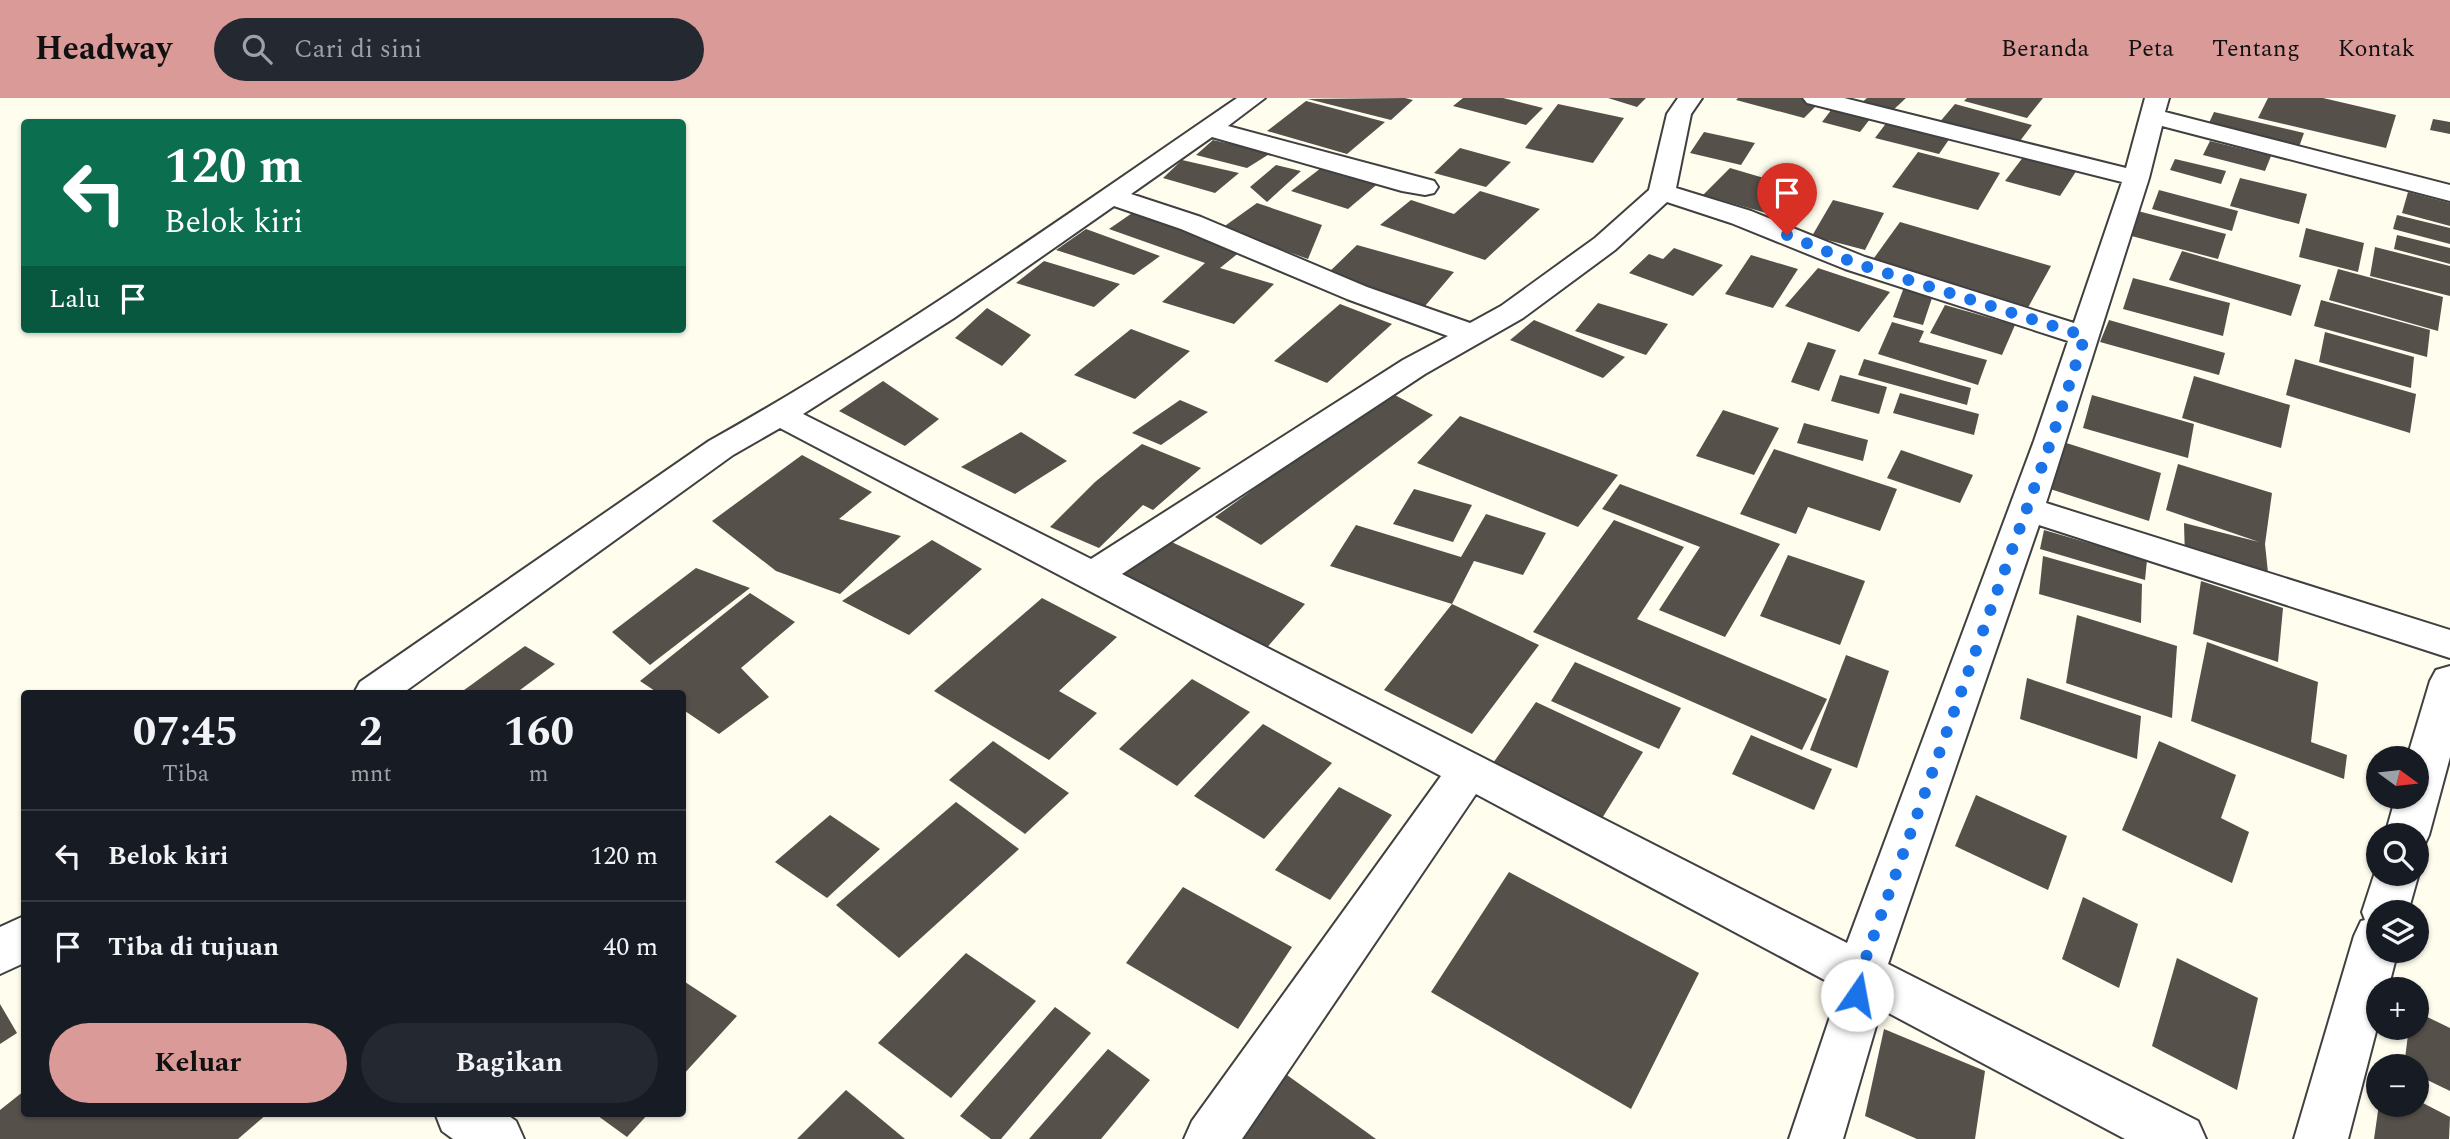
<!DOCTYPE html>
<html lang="id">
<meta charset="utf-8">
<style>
body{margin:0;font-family:Spectral,serif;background:#242831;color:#f1f3f6;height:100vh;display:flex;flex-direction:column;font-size:26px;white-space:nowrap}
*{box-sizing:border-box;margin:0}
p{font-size:23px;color:#9ea1a6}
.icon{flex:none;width:38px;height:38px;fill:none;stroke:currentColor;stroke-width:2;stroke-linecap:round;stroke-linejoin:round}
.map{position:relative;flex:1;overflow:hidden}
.drawer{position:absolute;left:21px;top:592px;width:665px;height:427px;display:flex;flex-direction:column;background:#171b24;border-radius:7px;box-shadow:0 2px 5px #0004}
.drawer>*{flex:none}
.hud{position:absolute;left:21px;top:21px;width:665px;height:214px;border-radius:7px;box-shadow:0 2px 5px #0004;background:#0b6e4f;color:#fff;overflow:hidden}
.needle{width:46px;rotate:105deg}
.fabs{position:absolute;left:2366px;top:648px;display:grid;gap:14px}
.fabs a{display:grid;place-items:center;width:63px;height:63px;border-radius:50%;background:#171b24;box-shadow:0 2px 5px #0004;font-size:35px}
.pin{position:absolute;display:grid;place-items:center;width:60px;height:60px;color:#fff;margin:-72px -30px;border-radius:50% 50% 50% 0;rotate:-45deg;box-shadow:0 0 7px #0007}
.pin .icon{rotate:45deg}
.me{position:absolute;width:77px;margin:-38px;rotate:12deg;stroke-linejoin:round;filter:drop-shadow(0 0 5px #0008)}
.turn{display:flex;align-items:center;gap:24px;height:147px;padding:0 28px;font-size:32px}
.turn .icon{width:91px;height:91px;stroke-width:2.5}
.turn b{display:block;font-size:49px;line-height:60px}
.then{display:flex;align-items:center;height:66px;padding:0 28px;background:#0003;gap:14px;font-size:26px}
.eta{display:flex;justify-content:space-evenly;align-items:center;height:119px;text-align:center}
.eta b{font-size:42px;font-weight:700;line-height:49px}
.action{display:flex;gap:14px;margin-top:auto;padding:14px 28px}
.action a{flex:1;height:80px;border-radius:42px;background:#d99a98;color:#111;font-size:28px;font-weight:700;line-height:80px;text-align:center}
.action a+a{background:#242831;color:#f1f3f6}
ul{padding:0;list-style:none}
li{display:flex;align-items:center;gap:21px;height:91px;padding:0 28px;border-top:2px solid #363941}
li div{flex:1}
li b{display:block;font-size:26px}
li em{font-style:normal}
header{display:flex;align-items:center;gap:42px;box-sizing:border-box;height:98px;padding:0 35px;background:#d99a98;color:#111}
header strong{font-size:33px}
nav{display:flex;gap:38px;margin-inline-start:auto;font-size:24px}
.search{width:490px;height:63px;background:#242831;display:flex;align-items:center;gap:18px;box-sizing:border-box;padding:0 24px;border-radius:38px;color:#9ea1a6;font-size:26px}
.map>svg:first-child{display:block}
.building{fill:#56504a}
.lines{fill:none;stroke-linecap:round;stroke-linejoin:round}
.street-casing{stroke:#404040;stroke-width:4}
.street{fill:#fff;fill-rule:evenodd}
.route{stroke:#1a73e8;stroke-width:12;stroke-dasharray:0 21.6}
</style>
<header>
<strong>Headway</strong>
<div class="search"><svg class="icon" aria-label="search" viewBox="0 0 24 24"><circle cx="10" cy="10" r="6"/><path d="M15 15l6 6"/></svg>Cari di sini</div>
<nav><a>Beranda</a><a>Peta</a><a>Tentang</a><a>Kontak</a></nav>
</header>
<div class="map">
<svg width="2450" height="1041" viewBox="0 0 2450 1041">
<rect width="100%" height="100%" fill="#fffdee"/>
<!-- building -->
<g class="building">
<path d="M1405,0L1413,2L1391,22L1308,1Z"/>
<path d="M1463,0H1503L1543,10L1526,27L1453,8Z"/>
<path d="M1608,0H1646L1637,9Z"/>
<path d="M1738,0H1804L1820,4L1804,20L1736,2Z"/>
<path d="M1867,0H1906L1890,15L1860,6Z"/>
<path d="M1967,0H2043L2027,20L1964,3Z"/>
<path d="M2268,0H2323L2396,17L2386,50L2258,20Z"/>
<path d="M1306,3L1385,24L1347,56L1267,33Z"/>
<path d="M1558,6L1624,20L1593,65L1525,50Z"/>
<path d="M1955,6L2032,27L2017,47L1938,26Z"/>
<path d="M1832,11L1870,21L1860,34L1822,24Z"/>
<path d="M2214,14L2304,35L2299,49L2208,27Z"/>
<path d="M2433,21L2450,24V36L2430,32Z"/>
<path d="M1887,24L1950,40L1939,56L1875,40Z"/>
<path d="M1704,34L1755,45L1741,67L1690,55Z"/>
<path d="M1213,42L1271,55L1247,70L1196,57Z"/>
<path d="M2210,43L2271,58L2265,73L2203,57Z"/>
<path d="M1460,50L1511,64L1486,89L1434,75Z"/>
<path d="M1918,54L2000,75L1978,112L1892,89Z"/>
<path d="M2024,58L2077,72L2060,98L2005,83Z"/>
<path d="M2175,61L2226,73L2221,86L2170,72Z"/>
<path d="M1182,62L1239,75L1215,95L1163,80Z"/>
<path d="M1276,67L1301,73L1267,104L1250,89Z"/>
<path d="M1325,67L1381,83L1348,111L1291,93Z"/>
<path d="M1730,70L1811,94L1791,122L1703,97Z"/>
<path d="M2240,80L2307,96L2299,126L2230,108Z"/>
<path d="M2159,92L2238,113L2232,133L2152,111Z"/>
<path d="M1480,93L1540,111L1485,162L1380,127L1411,102L1454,116Z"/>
<path d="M2408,94L2450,105V128L2402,115Z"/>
<path d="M1833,102L1884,115L1865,152L1812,138Z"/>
<path d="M1257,105L1322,127L1308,161L1222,130Z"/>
<path d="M1138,111L1246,149L1220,170L1274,186L1234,226L1162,204L1205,165L1109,131Z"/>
<path d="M2134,112L2226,136L2218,161L2124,136Z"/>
<path d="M2397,117L2450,130V146L2393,131Z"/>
<path d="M1900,124L2051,168L2025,215L1869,167Z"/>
<path d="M2306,130L2364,145L2358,174L2299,159Z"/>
<path d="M1086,131L1160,158L1134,177L1056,152Z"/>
<path d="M2397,137L2450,150V166L2394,151Z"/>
<path d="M1357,147L1454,174L1425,208L1325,178Z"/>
<path d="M2375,149L2450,168V198L2370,178Z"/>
<path d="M1674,150L1723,167L1693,198L1629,175L1649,156L1663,161Z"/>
<path d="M2182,153L2301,187L2291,218L2169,182Z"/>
<path d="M1751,157L1798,171L1773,210L1725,196Z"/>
<path d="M1044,163L1120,186L1094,209L1016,185Z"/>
<path d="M1818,170L1890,194L1859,234L1785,208Z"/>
<path d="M2338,171L2443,199L2438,233L2329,202Z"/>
<path d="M2133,180L2230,205L2223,238L2123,211Z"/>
<path d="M1904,189L1933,197L1923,227L1893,219Z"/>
<path d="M2321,202L2430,232L2427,259L2314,228Z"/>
<path d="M1598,205L1668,226L1646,257L1575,233Z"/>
<path d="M1340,206L1392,226L1327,285L1274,263Z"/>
<path d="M1945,207L2015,227L2002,257L1930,235Z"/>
<path d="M987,210L1031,237L1002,268L955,240Z"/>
<path d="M1534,222L1625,259L1603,280L1510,242Z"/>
<path d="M2109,222L2225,255L2219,277L2100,244Z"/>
<path d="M1892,224L1924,233L1919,244L1987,262L1978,287L1878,256Z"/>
<path d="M1131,231L1190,253L1135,301L1074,277Z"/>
<path d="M2325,234L2414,259L2411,290L2319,264Z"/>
<path d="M1808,244L1836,252L1819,293L1791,284Z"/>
<path d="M1864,261L1971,290L1967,307L1858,277Z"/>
<path d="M2295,261L2416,296L2410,335L2286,297Z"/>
<path d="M1840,277L1887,289L1879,316L1831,303Z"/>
<path d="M2194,278L2290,307L2281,350L2182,320Z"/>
<path d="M883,283L939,321L905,348L839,313Z"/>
<path d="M1389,294L1433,317L1261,447L1215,419Z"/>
<path d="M1900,295L1979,316L1974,337L1893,315Z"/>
<path d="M2092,297L2194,326L2188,360L2083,330Z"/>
<path d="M1180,302L1208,314L1161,347L1132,335Z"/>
<path d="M1723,312L1779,330L1754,377L1696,358Z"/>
<path d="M1460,318L1618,377L1578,429L1417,365Z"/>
<path d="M1804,325L1868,342L1863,363L1797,345Z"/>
<path d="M1021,334L1067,363L1015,396L961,369Z"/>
<path d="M2060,343L2161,375L2149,423L2044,389Z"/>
<path d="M1142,346L1201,370L1153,412L1143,407L1099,450L1050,429L1095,384Z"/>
<path d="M1774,351L1897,391L1880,433L1808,409L1796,436L1740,416Z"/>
<path d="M1901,352L1973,377L1960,405L1887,380Z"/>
<path d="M802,357L872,394L839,421L901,438L840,496L776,473L712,423Z"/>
<path d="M2178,366L2272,395L2265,446L2269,484L2185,462L2184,425L2259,444L2166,412Z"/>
<path d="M1620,386L1780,446L1725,539L1659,512L1700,449L1602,411Z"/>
<path d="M1414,391L1472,407L1453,444L1393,426Z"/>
<path d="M1486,416L1546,435L1523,477L1474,463L1452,506L1539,547L1472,636L1384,592L1452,506L1330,468L1356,427L1461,459Z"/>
<path d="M1614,422L1684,449L1637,521L1827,601L1802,652L1533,534Z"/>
<path d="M2044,432L2147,462L2145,482L2040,451Z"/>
<path d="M1163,440L1305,506L1264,553L1118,481Z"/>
<path d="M932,442L982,471L909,537L842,503Z"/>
<path d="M1788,457L1865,483L1840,547L1760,518Z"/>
<path d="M2043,458L2142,486L2141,525L2039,496Z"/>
<path d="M696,470L750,490L650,567L612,534Z"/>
<path d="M2201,483L2283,510L2278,564L2193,536Z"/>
<path d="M750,495L795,524L741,570L769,599L719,636L682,611V595H658L640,583Z"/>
<path d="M1042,500L1117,539L1059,593L1097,615L1049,662L934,593Z"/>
<path d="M2077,517L2177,548L2172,620L2066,585Z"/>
<path d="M2207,544L2318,584L2311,644L2347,657L2344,681L2191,623Z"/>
<path d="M525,548L555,566L516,595H460Z"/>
<path d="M1846,557L1889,573L1857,670L1810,652Z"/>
<path d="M1575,564L1681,610L1659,651L1551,603Z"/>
<path d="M2027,580L2141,618L2137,661L2020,621Z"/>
<path d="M1192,581L1250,614L1177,688L1119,651Z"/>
<path d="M1536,604L1643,654L1596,730L1486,675Z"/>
<path d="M1263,626L1332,665L1264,741L1194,698Z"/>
<path d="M1751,637L1832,671L1814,712L1732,676Z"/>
<path d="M993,643L1069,695L1025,736L949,682Z"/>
<path d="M2159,643L2236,677L2221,720L2249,734L2232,785L2122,732Z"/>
<path d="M1339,689L1392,717L1330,802L1275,772Z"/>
<path d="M1976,697L2067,738L2048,792L1955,748Z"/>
<path d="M956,704L1019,751L899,860L836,807Z"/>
<path d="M830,717L880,751L827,800L775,764Z"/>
<path d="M1509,774L1699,875L1631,1011L1431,894Z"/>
<path d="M1183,789L1292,849L1238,931L1126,865Z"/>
<path d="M2083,799L2138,826L2119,890L2062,861Z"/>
<path d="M966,855L1036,903L951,1000L878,945Z"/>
<path d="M2177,860L2258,900L2237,992L2152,948Z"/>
<path d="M682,882L737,918L682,978Z"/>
<path d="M0,906L17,935L0,946Z"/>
<path d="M1055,909L1091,935L1001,1041H991L960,1018Z"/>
<path d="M2417,914L2450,930V993L2417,977V968H2404L2409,929H2417Z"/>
<path d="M1884,931L1985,973L1975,1041H1917L1865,1018Z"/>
<path d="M1108,951L1150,982L1101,1041H1029Z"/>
<path d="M1280,972L1376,1041H1226Z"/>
<path d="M846,992L905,1041H797Z"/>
<path d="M24,993V1015H268L238,1041H0V1012Z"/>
<path d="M2417,1002L2450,1019L2449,1041H2374L2379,1006H2417Z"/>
<path d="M594,1015H649L627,1039Z"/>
</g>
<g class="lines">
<!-- street casing -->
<g class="street-casing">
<g id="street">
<path d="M1237,0H1265L1228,28L1434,83L1438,89L1434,95L1425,97L1402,93L1212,39L1131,96L1201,119L1367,189L1470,225L1501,208L1595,140L1649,92L1667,16L1678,0H1702L1691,16L1676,90L1751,113L1865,159L2074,225L2122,84L1807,5L1803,0H1844L2126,70L2145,0H2169L2165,14L2450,87V103L2162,28L2149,80L2046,405L2450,532V560L2039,427L1888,866L2198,1023L2206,1041H2125L1881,911L1843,1041H1789L1830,919L1834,887L1476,696L1242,1041H1184L1192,1023L1441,678L780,330L733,357L403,595H354L360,584L709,343C893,240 1065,118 1237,0ZM1667,104L1731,125L1845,171L2068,243L2034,343L1847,845L1122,476L1425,276L1523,220L1615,152ZM1114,108L1181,131L1347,201L1448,238L1403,262L1091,461L803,316L954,220Z"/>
<path d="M2450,568V659L2429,737L2423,750L2417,752V737H2385L2396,698H2417V660H2407L2430,583L2436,572Z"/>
<path d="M2378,765V775H2417V771L2419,775L2408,814H2378V852H2398L2388,891H2378V926L2348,1041H2294L2354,838L2361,823L2365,822L2362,814Z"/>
<path d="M24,818V865L0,876V829Z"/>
<path d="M435,1015H505L516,1023L524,1041H453L442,1033Z"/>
</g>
</g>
<!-- street -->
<use href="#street" class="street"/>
</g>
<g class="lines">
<!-- route -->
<path class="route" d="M1787,137L1855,165L2085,238L2051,343L1860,876L1857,897"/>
</g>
</svg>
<div class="fabs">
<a><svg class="needle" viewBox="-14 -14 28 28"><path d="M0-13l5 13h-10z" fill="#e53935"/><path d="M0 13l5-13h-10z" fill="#9ea1a6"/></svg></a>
<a><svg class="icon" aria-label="search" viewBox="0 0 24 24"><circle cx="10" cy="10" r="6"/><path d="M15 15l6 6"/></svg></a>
<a><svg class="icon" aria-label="layers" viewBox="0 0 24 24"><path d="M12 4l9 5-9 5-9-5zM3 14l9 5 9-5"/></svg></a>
<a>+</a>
<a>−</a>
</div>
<div class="pin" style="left:1787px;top:137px;background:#d93025"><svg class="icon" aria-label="arrive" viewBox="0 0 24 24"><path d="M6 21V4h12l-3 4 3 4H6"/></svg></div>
<svg class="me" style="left:1857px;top:897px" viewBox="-20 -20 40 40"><circle r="19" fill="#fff"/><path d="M0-13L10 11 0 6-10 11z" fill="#1a73e8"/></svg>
<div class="hud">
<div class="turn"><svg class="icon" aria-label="left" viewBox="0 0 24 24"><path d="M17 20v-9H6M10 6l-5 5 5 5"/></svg><div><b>120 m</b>Belok kiri</div></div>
<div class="then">Lalu<svg class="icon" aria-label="arrive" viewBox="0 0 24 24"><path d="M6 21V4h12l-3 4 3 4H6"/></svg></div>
</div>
<section class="drawer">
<div class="eta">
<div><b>07:45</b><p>Tiba</p></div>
<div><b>2</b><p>mnt</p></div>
<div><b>160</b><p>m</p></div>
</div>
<ul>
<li><svg class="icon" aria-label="left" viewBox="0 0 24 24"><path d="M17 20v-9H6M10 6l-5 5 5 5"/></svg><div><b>Belok kiri</b></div><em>120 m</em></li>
<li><svg class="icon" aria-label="arrive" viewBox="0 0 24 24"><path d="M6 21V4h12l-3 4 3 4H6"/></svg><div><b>Tiba di tujuan</b></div><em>40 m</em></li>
</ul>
<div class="action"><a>Keluar</a><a>Bagikan</a></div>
</section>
</div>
